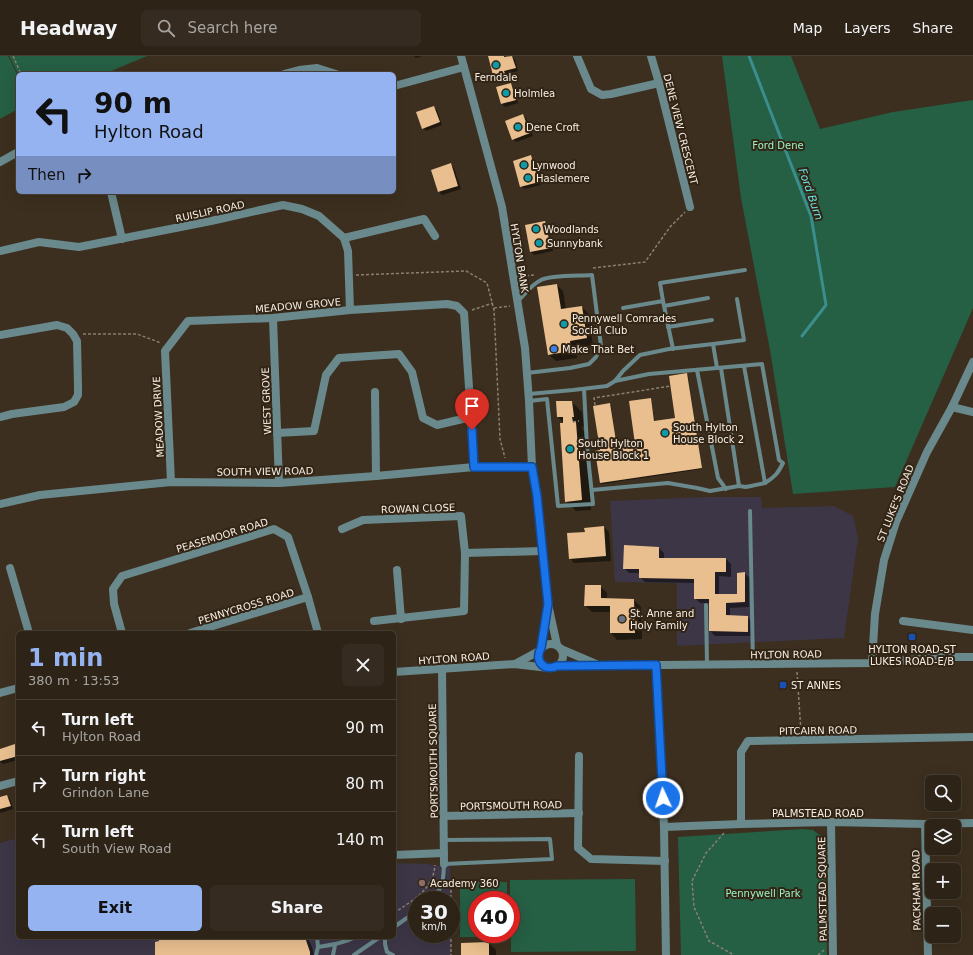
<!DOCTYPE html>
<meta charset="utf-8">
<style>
body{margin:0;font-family:"DejaVu Sans",sans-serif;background:#352b20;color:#f1f3f6;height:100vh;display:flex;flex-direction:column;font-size:15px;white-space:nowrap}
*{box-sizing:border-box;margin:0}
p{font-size:13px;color:#a7a4a1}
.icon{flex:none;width:22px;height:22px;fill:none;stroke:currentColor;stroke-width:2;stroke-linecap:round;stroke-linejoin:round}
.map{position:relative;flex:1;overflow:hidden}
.panel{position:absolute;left:16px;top:575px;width:380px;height:308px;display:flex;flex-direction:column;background:#2d2317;border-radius:6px;box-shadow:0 4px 16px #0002,0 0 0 1px #484036}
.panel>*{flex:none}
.top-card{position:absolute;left:16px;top:16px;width:380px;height:122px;border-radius:6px;box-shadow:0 4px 16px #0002,0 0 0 1px #484036;background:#95b2f1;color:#111;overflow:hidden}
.controls{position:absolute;left:925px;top:719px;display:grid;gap:8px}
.controls a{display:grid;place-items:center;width:36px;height:36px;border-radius:6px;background:#2d2317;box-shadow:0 4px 16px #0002,0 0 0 1px #484036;font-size:20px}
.speed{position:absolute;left:408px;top:835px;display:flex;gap:8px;font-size:20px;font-weight:700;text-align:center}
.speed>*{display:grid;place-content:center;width:52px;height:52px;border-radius:50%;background:#2d2317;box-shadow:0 4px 16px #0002,0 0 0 1px #484036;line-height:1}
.speed small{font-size:10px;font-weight:400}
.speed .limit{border:6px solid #d22;background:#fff;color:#111}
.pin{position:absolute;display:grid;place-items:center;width:34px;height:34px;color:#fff;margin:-41px -17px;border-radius:50% 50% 50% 0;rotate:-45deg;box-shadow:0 0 4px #0007}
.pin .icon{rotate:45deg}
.me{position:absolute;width:44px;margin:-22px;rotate:357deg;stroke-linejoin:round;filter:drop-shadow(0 0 3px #0008)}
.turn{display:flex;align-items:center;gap:14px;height:84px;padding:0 12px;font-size:18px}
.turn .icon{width:52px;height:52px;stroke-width:2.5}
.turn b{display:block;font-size:28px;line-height:34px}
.then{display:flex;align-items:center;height:38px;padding:0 12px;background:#0003;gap:8px;font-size:15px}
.round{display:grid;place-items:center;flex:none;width:42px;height:42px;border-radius:6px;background:#352b20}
.head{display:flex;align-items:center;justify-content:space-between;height:68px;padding:0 12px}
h1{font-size:24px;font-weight:700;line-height:30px;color:#95b2f1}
.primary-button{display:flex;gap:8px;margin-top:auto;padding:8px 12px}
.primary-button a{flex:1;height:46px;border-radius:6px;background:#95b2f1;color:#111;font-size:16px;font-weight:700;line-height:46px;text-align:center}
.primary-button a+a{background:#352b20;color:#f1f3f6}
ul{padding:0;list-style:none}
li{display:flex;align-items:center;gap:12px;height:56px;padding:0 12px;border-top:1px solid #484036}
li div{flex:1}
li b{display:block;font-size:15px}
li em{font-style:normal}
header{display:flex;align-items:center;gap:24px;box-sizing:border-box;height:56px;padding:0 20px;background:#2d2317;border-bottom:1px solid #484036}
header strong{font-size:19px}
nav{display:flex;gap:22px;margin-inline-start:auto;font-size:14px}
.search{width:280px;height:36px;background:#352b20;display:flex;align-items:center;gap:10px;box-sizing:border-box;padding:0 14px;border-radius:6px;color:#a7a4a1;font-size:15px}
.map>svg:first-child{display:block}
.education{fill:#3c3647}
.green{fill:#255f44}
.shadow{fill:#0007}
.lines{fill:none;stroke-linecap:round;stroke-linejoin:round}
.stream{stroke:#3c8d8d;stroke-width:3}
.building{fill:#e9bf8f}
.path{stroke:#8a7f71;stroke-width:1.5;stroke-dasharray:3 2;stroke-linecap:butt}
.service{stroke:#6a898c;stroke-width:4}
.minor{stroke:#6a898c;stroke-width:8}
.tertiary{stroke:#6a898c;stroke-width:8}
.route-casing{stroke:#114b97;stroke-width:10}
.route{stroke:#1a73e8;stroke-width:7}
.culture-dot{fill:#0f9aa8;stroke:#322515;stroke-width:1.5}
.shop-dot{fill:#3f7fe0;stroke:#322515;stroke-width:1.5}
.worship-dot{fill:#6b7280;stroke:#322515;stroke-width:1.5}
.transit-dot{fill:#1a4fb4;stroke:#322515;stroke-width:1.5}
.education-dot{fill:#8d6e63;stroke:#322515;stroke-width:1.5}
.labels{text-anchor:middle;stroke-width:4;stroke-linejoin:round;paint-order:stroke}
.poi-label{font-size:10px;fill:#f7eee4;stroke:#322515;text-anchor:start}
.street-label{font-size:10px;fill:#f7eee4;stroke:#322515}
.park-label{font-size:10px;fill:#99f3c5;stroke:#322515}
.water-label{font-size:11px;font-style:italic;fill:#68e1e2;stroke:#322515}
</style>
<header>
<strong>Headway</strong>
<div class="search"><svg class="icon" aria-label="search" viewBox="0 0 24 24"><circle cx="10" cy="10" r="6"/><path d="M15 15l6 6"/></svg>Search here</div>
<nav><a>Map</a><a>Layers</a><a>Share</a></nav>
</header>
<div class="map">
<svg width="973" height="899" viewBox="0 0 973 899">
<rect width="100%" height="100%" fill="#3c2f1f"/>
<!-- education -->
<g class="education">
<path d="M707,441H761L762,452L834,450L853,460L858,482L844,582L677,590V527L615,526L610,445Z"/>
<path d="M18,782V881H394V807L427,808L439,810L450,808L451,844H417V878H451V899H0V787Z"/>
</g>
<!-- green -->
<g class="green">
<path d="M0,0H8L18,20V53L0,63Z"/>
<path d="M9,0H147L104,18H18Z"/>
<path d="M722,0H791L820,73L893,56L973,44V252L895,431L793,438L770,294L741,142Z"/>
<path d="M803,773L813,774L824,782L827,899H681L678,781Z"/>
<path d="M635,823L636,895L511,896V844H510V824Z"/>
<path d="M460,826H507V844H477V878H507V881H460Z"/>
</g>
<!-- shadow -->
<g class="shadow">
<path d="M414,0H422L416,2Z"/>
<path d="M489,0H506V2L512,0L515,4L518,15L507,18L508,23L498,25L495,22Z"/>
<path d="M510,28L513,31L518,47L505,51L502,48Z"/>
<path d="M434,51L437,54L442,69L426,75L423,72Z"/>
<path d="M523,59L526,62L533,80L516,86L513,83Z"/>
<path d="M530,100L533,103L541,129L524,133L521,130Z"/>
<path d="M451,108L454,112L461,133L442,139L439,136Z"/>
<path d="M544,166L547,169L553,195L534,199L531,196L527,170Z"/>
<path d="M557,229L563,235L566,253L582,251L588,257L593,289L576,292L577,302L556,305L549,299Z"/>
<path d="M687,318L688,320L702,413L602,428L600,427L601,395L610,348L611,349L617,392L636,389L650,343L651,344L655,366L677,363Z"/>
<path d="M572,346L582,356L584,370L582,371V373L586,377L591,454L576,455L566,445L565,368L558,361Z"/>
<path d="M604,471L609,476L611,505L574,507L570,502L586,477Z"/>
<path d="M625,490L659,492L664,497V503H726L731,508V521L719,520V539H738L745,518L750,522L749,551L730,552V561H747L752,566L753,580H715L710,575V547H700L695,542V527L645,526L640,521V517H629L624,512Z"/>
<path d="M600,530L607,537V543L634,544L641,551L642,583L617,584L611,577V556H592L585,549Z"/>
<path d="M15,690L18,694V704L3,708L0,706V694Z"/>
<path d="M18,738V745L16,739Z"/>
<path d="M7,740L10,743L13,753L0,757V742Z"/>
<path d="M160,881H307L312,891L314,899H156Z"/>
<path d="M489,887L496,894V899H462Z"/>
</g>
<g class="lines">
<!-- stream -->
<path class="stream" d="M749,0L811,160L826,249L802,280"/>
</g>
<!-- building -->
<g class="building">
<path d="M488,0H504V1L512,0L516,12L504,15L506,20L494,23Z"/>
<path d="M511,27L516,44L501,48L496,31Z"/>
<path d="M434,50L440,66L422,73L416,56Z"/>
<path d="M523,58L530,77L512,84L505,65Z"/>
<path d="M531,99L539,126L520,131L513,105Z"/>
<path d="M451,107L458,130L438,136L431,114Z"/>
<path d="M545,165L551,192L530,196L525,169Z"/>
<path d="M557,228L561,253L582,250L587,282L570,285L571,295L548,299L537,231Z"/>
<path d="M687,317L702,412L600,427L595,395L600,394L593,350L610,347L617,391L635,388L629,345L651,342L654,365L675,362L669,320Z"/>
<path d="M556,345H572L574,361H572L573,366H576L582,444L565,446L560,367H563V361H557Z"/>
<path d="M604,470L606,500L569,503L567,477L585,476L584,472Z"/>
<path d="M624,489L659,491V502H726V516H715V538H737V517L745,516V546L726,547V559L748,560V576L709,575V543H694V523L639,522V513H623Z"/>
<path d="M585,529H601V542L634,543L635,577H610V550H584Z"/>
<path d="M15,688L18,700L0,705V693Z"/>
<path d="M7,739L11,750L0,753V741Z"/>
<path d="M159,881H305L310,896V899H155V886L159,885Z"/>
<path d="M489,886V899H461V887Z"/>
</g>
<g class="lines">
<!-- path -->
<g class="path">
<path d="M13,0L21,18"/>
<path d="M593,212L645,206L670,171L685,156"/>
<path d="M356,219L466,215L487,227L494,254L500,383L505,402"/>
<path d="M521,220L535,219"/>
<path d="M494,252L510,250"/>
<path d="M472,254L493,247"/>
<path d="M83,278H137L161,287"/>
<path d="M595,349L594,342L671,330"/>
<path d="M573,366L579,365"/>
<path d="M797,616L801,676"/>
<path d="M724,777L706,797L692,825L694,851L709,885L734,899"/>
<path d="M451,824V844"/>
<path d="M394,857C413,844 433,834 435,809"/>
<path d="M451,878V899"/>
<path d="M818,899L824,894"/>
</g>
<!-- service -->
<g class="service">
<path d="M518,245C525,238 532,228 541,224C550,219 580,220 592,219L601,290L596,301L589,308L570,312L527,317"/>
<path d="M663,245L660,227L745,214"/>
<path d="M664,250L708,242"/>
<path d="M623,252L663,245L673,293"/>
<path d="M668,271L712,264"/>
<path d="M713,288L744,284L737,243"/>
<path d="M721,312L739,430L746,431L765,427"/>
<path d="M697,314L718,422L726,433"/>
<path d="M615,325L649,318L762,308L779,404L783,407C778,417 775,421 765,427L744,310"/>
<path d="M529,338L573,334L607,330L615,325L623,315L640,299L669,293L713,288L717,312"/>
<path d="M529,345L547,343L558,450L593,448L587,391L584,333"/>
<path d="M592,434L668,427L697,432L710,435L739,430"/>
<path d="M750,455L753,608"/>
<path d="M706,549L707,608"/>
<path d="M431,844C444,830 443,826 444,808L552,803L550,783L444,784"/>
<path d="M394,871L417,855"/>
<path d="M317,881L318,891"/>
<path d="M385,881V888L387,896L393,899"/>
<path d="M316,899L318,891C331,889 344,887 355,881"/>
<path d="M333,899L335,889"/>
<path d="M354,899L380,881"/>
</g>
<!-- minor -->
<g class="minor">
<path d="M577,0L591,33L602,39L611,38L659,27"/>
<path d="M651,0L659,27L690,151"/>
<path d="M284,18L299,14L317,12L336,18"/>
<path d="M394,30L464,11"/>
<path d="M0,106L18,96"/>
<path d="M111,136L122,183"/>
<path d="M344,182L424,163L435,180"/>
<path d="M0,195L39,186L79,191L211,165L283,149L302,153L319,160L344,182L348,195L350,254"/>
<path d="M273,262L279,427"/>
<path d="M0,279L57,269L67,272L73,278L77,285L78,331V339L74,346L64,351L12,358L0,361"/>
<path d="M375,336L376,420"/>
<path d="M277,377L314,375L326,319L339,302L399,298L412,316L423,362L437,369L471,361"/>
<path d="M171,426L165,295L188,265L273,262L350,254L447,248L457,250L464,257L471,361L474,411"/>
<path d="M0,448L40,439L171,426L279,427L376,420L474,411H532"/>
<path d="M342,473L363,464L461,460L465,497L464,555L374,565"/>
<path d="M465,497L542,495"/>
<path d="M10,512L29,577"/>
<path d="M397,514L401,563"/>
<path d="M903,565L973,574"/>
<path d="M122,577L114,548L113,533L122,520L274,473L288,481L308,541L318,577"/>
<path d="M190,577L308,541"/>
<path d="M442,613L444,808"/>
<path d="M0,637L18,632"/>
<path d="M579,700L578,792L591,803L665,805"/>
<path d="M444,760L579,757"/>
<path d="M831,766L833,899"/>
<path d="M741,768V696L748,685L973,681"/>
<path d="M925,768L928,899"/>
<path d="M664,771L741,768L831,766L925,768L973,767"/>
<path d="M394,799L444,797"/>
</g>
<!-- tertiary -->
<g class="tertiary">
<path d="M461,0L502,151L525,292L529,345L532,411L537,440L548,548L557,589"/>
<path d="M952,351L973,356"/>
<circle cx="551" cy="600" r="12"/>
<path d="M541,592L547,552"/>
<path d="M561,593L596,608"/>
<path d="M872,607L875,558L884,504L896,466L927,396L952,351L973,306"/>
<path d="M515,608L539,595"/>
<path d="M656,609L664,771L666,899"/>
<path d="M557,610L872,607L945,601H973"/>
<path d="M394,616L514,608L549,612"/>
<path d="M0,730L18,725"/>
</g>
</g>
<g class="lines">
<!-- route casing -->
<g class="route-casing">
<path id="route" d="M472,374L474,411H532L537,440L548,548L541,592C534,604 543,616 557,610L656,609L663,742"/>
</g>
<!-- route -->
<use href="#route" class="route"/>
</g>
<!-- markers -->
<g class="culture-dot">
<circle cx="496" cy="9" r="4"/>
<circle cx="506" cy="37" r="4"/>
<circle cx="518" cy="71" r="4"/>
<circle cx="524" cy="109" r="4"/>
<circle cx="528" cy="122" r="4"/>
<circle cx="536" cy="173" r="4"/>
<circle cx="539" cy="187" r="4"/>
<circle cx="564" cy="268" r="4"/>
<circle cx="665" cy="377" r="4"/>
<circle cx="570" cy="393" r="4"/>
</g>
<circle class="shop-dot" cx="554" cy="293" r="4"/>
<circle class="worship-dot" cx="622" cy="563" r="4"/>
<g class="transit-dot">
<rect x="908" y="577" width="8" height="8" rx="2"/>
<rect x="779" y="625" width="8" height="8" rx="2"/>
</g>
<circle class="education-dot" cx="422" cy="827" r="4"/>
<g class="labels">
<!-- poi labels -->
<g class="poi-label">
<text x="496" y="25" text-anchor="middle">Ferndale</text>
<text x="514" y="41">Holmlea</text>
<text x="526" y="75">Dene Croft</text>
<text x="532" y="113">Lynwood</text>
<text x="536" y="126">Haslemere</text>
<text x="544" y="177">Woodlands</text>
<text x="547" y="191">Sunnybank</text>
<text x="572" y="266">Pennywell Comrades<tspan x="572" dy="12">Social Club</tspan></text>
<text x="562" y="297">Make That Bet</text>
<text x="673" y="375">South Hylton<tspan x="673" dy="12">House Block 2</tspan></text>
<text x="578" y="391">South Hylton<tspan x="578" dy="12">House Block 1</tspan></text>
<text x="630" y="561">St. Anne and<tspan x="630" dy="12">Holy Family</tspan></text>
<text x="912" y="597" text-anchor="middle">HYLTON ROAD-ST<tspan x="912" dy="12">LUKES ROAD-E/B</tspan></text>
<text x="791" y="633">ST ANNES</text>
<text x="430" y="831">Academy 360</text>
</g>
<!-- street labels -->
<g class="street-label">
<text transform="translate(681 73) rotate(76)" y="4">DENE VIEW CRESCENT</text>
<text transform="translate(210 155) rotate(-12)" y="4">RUISLIP ROAD</text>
<text transform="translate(520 202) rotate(81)" y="4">HYLTON BANK</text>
<text transform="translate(298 249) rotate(-5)" y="4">MEADOW GROVE</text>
<text transform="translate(266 345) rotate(-92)" y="4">WEST GROVE</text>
<text transform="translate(158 361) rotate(-93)" y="4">MEADOW DRIVE</text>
<text transform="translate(265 415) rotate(-1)" y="4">SOUTH VIEW ROAD</text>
<text transform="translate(895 447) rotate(-68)" y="4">ST LUKE'S ROAD</text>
<text transform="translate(418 452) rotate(-2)" y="4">ROWAN CLOSE</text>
<text transform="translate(222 479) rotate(-17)" y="4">PEASEMOOR ROAD</text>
<text transform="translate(246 550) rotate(-17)" y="4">PENNYCROSS ROAD</text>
<text transform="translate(786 598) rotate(-1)" y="4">HYLTON ROAD</text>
<text transform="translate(454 602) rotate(-4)" y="4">HYLTON ROAD</text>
<text transform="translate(818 674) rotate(-1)" y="4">PITCAIRN ROAD</text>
<text transform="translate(433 705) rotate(-91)" y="4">PORTSMOUTH SQUARE</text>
<text transform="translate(511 749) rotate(-1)" y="4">PORTSMOUTH ROAD</text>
<text x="818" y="761">PALMSTEAD ROAD</text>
<text transform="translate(822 833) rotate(-91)" y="4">PALMSTEAD SQUARE</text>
<text transform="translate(916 834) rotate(-91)" y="4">PACKHAM ROAD</text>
</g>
<!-- park labels -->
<g class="park-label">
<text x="778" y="93">Ford Dene</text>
<text x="763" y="841">Pennywell Park</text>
</g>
<!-- water labels -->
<g class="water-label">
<text transform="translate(811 138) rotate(71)" y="4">Ford Burn</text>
</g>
</g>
</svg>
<div class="controls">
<a><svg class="icon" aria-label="search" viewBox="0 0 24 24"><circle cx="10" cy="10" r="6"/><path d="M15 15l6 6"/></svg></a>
<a><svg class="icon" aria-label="layers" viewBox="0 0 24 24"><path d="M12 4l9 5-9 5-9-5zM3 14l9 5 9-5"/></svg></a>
<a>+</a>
<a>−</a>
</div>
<div class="speed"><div>30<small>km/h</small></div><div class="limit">40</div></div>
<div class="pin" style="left:472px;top:374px;background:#d93025"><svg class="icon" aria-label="arrive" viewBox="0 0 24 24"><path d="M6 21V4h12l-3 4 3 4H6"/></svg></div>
<svg class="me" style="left:663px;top:742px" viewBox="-20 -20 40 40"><circle r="17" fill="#1a73e8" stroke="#fff" stroke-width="3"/><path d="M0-11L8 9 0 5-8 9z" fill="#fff"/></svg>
<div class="top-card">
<div class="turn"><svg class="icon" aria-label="left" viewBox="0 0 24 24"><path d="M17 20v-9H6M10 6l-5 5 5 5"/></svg><div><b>90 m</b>Hylton Road</div></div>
<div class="then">Then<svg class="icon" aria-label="right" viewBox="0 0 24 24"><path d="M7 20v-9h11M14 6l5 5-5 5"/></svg></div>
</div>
<section class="panel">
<div class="head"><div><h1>1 min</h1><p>380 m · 13:53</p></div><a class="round"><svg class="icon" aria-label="close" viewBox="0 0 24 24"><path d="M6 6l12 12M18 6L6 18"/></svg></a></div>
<ul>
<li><svg class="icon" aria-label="left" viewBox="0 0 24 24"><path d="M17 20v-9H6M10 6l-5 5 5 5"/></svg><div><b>Turn left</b><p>Hylton Road</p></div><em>90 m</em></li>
<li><svg class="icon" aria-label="right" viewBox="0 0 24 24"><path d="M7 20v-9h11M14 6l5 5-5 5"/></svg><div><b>Turn right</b><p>Grindon Lane</p></div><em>80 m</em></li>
<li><svg class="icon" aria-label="left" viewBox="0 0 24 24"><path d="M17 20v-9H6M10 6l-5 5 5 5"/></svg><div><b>Turn left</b><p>South View Road</p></div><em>140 m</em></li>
</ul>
<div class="primary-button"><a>Exit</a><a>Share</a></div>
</section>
</div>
